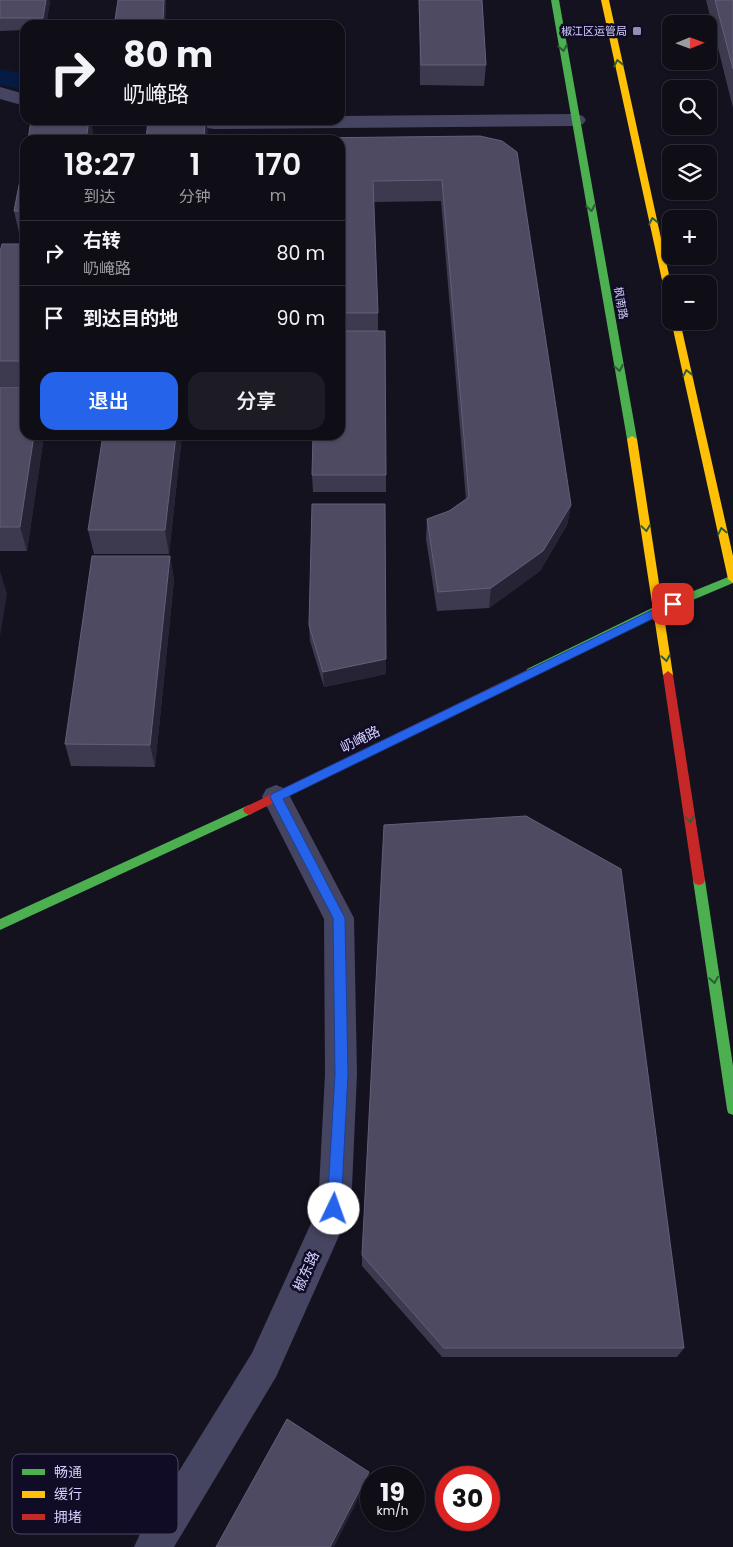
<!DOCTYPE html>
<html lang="zh">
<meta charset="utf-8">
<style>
body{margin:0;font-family:Poppins,"Noto Sans SC",sans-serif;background:#1d1c24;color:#f1f3f6;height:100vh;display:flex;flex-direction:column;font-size:19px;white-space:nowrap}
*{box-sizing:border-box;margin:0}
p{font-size:16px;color:#9b9ca1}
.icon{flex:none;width:28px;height:28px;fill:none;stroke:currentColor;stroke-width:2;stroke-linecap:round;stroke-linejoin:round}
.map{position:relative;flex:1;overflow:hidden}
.panel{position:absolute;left:20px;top:135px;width:325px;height:305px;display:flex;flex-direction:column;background:#0f0e17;border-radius:15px;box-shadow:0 1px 4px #0004,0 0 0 1px #2f2e36}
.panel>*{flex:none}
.hud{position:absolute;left:20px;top:20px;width:325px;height:105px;border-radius:15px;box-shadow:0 1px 4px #0004,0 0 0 1px #2f2e36;background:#0f0e17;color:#f1f3f6;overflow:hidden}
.needle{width:32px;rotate:89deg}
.fabs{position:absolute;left:662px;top:15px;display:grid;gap:10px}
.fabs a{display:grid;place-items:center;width:55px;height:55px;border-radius:10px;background:#0f0e17;box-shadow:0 1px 4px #0004,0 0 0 1px #2f2e36;font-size:25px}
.speed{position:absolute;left:360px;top:1466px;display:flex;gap:10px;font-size:25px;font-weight:700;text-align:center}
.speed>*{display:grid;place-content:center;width:65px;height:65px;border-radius:50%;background:#0f0e17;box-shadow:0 1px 4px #0004,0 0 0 1px #2f2e36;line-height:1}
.speed small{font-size:12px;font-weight:400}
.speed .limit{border:8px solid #d22;background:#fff;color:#111}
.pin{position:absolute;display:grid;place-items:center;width:42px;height:42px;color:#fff;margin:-21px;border-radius:10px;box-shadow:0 2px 8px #0006}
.me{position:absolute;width:55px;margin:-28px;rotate:3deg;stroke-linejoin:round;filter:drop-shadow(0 0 4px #0008)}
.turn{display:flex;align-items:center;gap:18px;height:105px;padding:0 20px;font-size:22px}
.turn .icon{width:65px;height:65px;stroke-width:2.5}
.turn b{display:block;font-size:35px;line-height:42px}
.eta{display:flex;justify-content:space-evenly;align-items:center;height:85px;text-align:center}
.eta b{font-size:30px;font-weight:600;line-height:35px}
.button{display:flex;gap:10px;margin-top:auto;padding:10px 20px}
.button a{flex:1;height:58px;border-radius:15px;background:#2563eb;color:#fff;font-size:20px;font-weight:600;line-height:58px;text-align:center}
.button a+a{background:#1d1c24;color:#f1f3f6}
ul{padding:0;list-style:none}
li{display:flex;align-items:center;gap:15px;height:65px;padding:0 20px;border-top:1px solid #2f2e36}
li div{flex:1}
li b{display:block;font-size:19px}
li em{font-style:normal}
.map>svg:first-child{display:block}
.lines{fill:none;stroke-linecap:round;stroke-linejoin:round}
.canal{fill:#051b42;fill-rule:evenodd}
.street{fill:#464561;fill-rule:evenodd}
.fast{fill:#4caf50;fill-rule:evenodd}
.slow{fill:#ffc107;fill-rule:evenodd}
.jam{fill:#c62828;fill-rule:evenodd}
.wall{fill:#3d3a4f}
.shaded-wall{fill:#262334}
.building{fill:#4e4a62;stroke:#635f7b}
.oneway{stroke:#2e5e3a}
.route{fill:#2563eb;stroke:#184099}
.poi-dot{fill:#918eb1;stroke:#100c25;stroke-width:2}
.labels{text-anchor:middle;stroke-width:5;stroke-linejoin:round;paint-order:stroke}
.far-poi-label{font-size:11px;fill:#d5d0ff;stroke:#100c25;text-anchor:end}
.far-street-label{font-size:11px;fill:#d5d0ff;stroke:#100c25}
.street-label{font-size:14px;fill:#d5d0ff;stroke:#100c25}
.key{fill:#100c25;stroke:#4b4766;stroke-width:1}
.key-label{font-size:14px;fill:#d5d0ff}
</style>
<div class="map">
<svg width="733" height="1547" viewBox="0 0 733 1547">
<rect width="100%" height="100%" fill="#14121f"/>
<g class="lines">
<!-- canal -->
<path class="canal" d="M0,69L25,74V90L0,85Z"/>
<!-- street -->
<g class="street">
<path d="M0,87L25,94V106L0,99Z"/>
<path d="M576,114L583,116L586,120L583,124L576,126L214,129L178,124L175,120H340V116Z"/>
<path d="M276,785L286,789L354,918L357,1074L351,1209L276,1377L174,1547H134L140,1534L252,1353L318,1208L325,1074L324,919L262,797L266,789Z"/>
</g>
<!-- fast -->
<g class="fast">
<path d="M551,0H559L637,439L632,442L627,439Z"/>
<path d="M733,575V583L662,613L535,675H527L526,672L527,669L654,607Z"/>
<path d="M249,805L253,807L255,810L253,813L0,930V919Z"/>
<path d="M699,875L703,876L705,880L733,1066V1115L728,1113L727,1109L693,880L695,876Z"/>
</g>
<!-- slow -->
<g class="slow">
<path d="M601,0H609L671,284V306L667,303Z"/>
<path d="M671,320L680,321L733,556V583L728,579Z"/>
<path d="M632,436L637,439L673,675L668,679L663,675L627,439Z"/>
</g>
<!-- jam -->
<g class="jam">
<path d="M531,668L536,672L535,675L253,813L249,815L245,813L243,810L245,807Z"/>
<path d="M668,671L673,675L705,880L703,884L699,885L695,884L693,880L663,675Z"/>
</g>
</g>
<!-- wall -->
<g class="wall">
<path d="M0,0L50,2L46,25H25V30L0,31Z"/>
<path d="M419,0H482L486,65L484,86L420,85Z"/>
<path d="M706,0H733V108Z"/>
<path d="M166,3L165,25H116L115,20Z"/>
<path d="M480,136L571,505L567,525L540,571L489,608L437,611L426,539L427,519L449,511L466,500L441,201L374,202L378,313V331L386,475V492H313L312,475L340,435V140Z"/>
<path d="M25,154V237H20L14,211Z"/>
<path d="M25,244V386H0V252Z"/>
<path d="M0,387L25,435H44L27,551H0Z"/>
<path d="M182,435L169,554H94L88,530Z"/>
<path d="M170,556L174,580L155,767L71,766L65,744Z"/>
<path d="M309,625L386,659V674L324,687L310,641Z"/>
<path d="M362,1255L684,1348L677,1357H442L362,1266Z"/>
</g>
<!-- shaded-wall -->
<g class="shaded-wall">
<path d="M46,0H50V2L46,25H44L43,18Z"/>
<path d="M164,0H166V3L165,25H163V20Z"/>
<path d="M89,120H91L94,137V140H86Z"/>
<path d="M205,120H207L208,140H204Z"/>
<path d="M34,435H44L27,551L20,527Z"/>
<path d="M176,435H182L169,554L165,530Z"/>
<path d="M571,505L567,525L540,571L489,608L491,588Z"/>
<path d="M170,556L174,580L155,767L150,745Z"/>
<path d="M0,571L7,594L0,636Z"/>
<path d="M386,659V674L324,687L323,672Z"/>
<path d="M369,1472V1478L334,1547H330Z"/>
</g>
<!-- building -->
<g class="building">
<path d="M0,0H46L43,18H0Z"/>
<path d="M118,0H164L163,20H115Z"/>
<path d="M419,0H482L486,65H421Z"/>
<path d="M715,0H733V69Z"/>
<path d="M31,120H89L86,140H28Z"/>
<path d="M148,120H205L204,140H146Z"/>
<path d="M480,136L502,141L517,152L571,505L543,551L491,588L438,592L427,519L449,511L469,497L442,180L373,181L378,313H340V140H310V138Z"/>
<path d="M25,154V211H14Z"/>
<path d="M2,244H25V361H0V252Z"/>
<path d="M340,331H385L386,475H312L313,435H340Z"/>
<path d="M0,387H25V435H34L20,527H0Z"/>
<path d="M103,435H176L165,530H88Z"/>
<path d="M312,504H385L386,659L323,672L309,625Z"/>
<path d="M92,556H170L150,745L65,744Z"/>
<path d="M526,816L621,869L684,1348H444L362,1255L384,825Z"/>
<path d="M287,1419L369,1472L330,1547H216Z"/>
</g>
<!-- one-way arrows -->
<defs><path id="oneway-chevron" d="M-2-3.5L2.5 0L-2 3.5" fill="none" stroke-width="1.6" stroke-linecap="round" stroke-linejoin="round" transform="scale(1.25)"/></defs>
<g class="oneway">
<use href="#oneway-chevron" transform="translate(563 48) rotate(80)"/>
<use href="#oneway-chevron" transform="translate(618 63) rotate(-102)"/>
<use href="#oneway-chevron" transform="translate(591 208) rotate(80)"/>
<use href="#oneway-chevron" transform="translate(653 221) rotate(-102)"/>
<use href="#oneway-chevron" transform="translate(619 368) rotate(80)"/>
<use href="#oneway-chevron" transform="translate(687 373) rotate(-102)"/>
<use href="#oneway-chevron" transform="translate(646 528) rotate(82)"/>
<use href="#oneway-chevron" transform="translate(722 531) rotate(-103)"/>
<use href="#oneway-chevron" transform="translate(666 658) rotate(81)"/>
<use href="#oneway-chevron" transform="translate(690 819) rotate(81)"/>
<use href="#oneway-chevron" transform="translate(714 980) rotate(81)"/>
</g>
<!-- route -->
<path class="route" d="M673,600L679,604L677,607L283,799L345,918L348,1074L341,1209L339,1213L334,1215L329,1213L327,1209L335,1074L333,918L270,797L272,794Z"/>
<!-- markers -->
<rect class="poi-dot" x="632" y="26" width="10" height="10" rx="2.5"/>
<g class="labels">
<!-- far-poi labels -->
<g class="far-poi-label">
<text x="627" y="35">椒江区运管局</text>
</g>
<!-- far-street labels -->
<g class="far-street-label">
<text transform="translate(621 303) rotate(80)" y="4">枫南路</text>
</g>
<!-- street labels -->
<g class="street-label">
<text transform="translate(360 739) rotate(-26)" y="5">屷崦路</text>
<text transform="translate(306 1271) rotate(-66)" y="5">椒东路</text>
</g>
</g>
<!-- legend -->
<rect x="12" y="1454" width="166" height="80" rx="8" class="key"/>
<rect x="22" y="1469" width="23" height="6" fill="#4caf50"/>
<rect x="22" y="1491" width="23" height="7" fill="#ffc107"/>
<rect x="22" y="1514" width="23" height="6" fill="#c62828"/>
<g class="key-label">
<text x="54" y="1477">畅通</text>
<text x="54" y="1499">缓行</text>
<text x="54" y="1522">拥堵</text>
</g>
</svg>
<div class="fabs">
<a><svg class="needle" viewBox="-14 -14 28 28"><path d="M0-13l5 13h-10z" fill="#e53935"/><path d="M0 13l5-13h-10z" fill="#9b9ca1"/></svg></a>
<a><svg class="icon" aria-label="search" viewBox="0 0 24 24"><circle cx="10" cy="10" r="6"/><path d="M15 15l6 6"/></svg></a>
<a><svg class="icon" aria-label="layers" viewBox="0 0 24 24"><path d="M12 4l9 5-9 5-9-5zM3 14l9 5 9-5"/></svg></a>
<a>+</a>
<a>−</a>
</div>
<div class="speed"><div>19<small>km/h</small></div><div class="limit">30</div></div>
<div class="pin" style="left:673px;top:604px;background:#d93025"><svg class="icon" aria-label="arrive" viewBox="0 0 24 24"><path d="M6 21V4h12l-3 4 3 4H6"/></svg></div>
<svg class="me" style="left:334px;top:1209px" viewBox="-20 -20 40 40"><circle r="19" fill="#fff"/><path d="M0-13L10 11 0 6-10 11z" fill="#2563eb"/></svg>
<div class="hud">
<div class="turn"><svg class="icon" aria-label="right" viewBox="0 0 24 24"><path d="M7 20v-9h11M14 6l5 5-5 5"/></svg><div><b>80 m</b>屷崦路</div></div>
</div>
<section class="panel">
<div class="eta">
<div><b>18:27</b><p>到达</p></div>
<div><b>1</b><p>分钟</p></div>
<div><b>170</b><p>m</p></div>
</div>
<ul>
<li><svg class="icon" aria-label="right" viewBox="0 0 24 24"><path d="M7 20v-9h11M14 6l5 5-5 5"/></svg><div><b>右转</b><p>屷崦路</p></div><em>80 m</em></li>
<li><svg class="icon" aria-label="arrive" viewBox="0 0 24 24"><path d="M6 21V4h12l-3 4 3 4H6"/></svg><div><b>到达目的地</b></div><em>90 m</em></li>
</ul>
<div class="button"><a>退出</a><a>分享</a></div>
</section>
</div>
